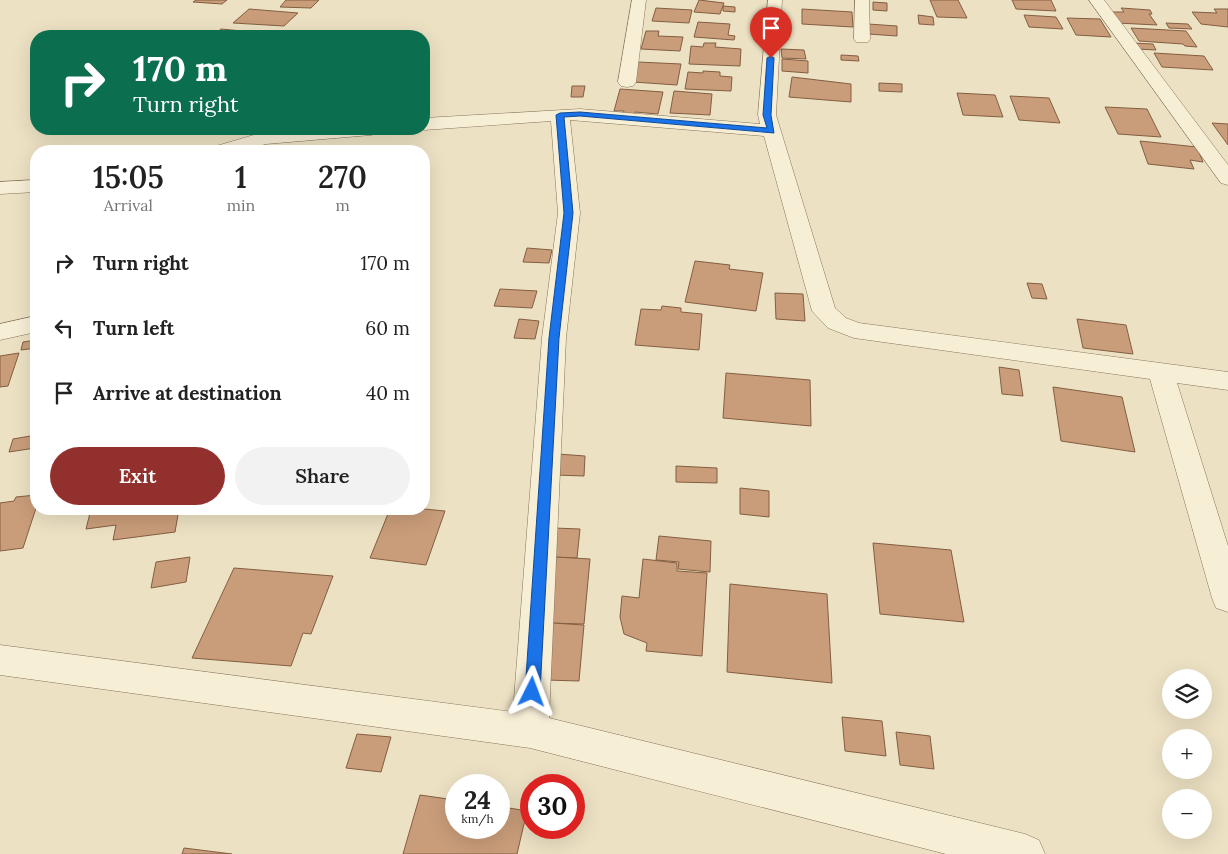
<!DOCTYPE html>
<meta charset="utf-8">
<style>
body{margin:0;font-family:Lora,serif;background:#f2f2f2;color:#222;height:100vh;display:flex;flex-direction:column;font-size:19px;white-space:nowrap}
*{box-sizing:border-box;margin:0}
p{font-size:16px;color:#767676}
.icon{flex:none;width:28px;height:28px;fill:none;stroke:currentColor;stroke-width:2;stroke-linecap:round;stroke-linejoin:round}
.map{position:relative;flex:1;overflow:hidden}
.drawer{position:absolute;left:30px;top:145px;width:400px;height:370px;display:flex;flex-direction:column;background:#fff;border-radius:20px;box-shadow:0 5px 20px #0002}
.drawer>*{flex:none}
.guide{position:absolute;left:30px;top:30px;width:400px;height:105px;border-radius:20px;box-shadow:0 5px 20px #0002;background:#0b6e4f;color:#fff;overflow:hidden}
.fabs{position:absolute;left:1162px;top:669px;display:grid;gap:10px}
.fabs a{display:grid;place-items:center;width:50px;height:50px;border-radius:50%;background:#fff;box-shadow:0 5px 20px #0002;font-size:25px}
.speed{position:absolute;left:445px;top:774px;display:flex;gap:10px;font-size:25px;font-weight:700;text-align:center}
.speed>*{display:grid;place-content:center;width:65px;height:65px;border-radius:50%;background:#fff;box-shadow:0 5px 20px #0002;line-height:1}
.speed small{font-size:12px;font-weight:400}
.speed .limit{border:8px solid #d22;background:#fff;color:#111}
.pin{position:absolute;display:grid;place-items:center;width:42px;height:42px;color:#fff;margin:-51px -21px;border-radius:50% 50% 50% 0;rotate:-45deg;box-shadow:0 0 5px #0007}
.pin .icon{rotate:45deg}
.me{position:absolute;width:55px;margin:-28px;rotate:3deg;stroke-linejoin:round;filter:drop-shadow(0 0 4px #0008)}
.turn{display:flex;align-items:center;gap:18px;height:105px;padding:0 20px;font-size:22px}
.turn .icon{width:65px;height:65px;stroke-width:2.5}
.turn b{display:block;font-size:35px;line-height:42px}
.eta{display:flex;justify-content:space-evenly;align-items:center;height:85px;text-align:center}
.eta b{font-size:30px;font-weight:600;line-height:35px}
.button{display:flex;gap:10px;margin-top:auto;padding:10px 20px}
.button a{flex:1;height:58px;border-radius:30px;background:#92302d;color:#fff;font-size:20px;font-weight:600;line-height:58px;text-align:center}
.button a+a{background:#f2f2f2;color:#222}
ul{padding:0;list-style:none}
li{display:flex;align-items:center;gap:15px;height:65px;padding:0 20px}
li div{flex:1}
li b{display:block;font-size:19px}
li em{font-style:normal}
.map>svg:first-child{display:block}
.building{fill:#c99d7a;stroke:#835e41}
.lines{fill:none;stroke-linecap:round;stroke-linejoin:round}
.minor-casing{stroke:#85735a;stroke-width:1}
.minor{fill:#f7eed6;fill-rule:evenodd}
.route{fill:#1a73e8;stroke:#114b97}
</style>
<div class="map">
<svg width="1228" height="854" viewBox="0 0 1228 854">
<rect width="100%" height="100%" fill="#ece1c3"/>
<!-- building -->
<g class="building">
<path d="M196,0H227L222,4L193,2Z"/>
<path d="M286,0H319L311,8L280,7Z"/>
<path d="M699,0L724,3L720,14L694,12Z"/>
<path d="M930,0H958L967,18L937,17Z"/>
<path d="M1012,0H1051L1056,11L1016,9Z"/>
<path d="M873,2L887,3V11L873,10Z"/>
<path d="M723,6L735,7V12L723,11Z"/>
<path d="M656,8L692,10L689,23L652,21Z"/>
<path d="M1121,8L1150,10L1152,14H1149L1157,25L1117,23L1110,12H1124Z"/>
<path d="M249,9L298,13L284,26L233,23Z"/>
<path d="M802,9L852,12L853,27L802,24Z"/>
<path d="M1214,9H1228V27L1201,24L1192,12L1217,13Z"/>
<path d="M918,15L933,17L934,25L919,24Z"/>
<path d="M1024,15L1056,17L1063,29L1029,27Z"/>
<path d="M1067,18L1100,19L1111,37L1076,35Z"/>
<path d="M698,22L730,24L728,35L735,36L734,40L694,37Z"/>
<path d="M1166,23L1188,24L1192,29L1169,28Z"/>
<path d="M868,24L897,26V36L868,34Z"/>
<path d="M1131,28L1186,31L1197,47L1185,46L1183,44L1139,41Z"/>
<path d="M221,29L253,32L248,36H213Z"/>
<path d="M646,31H659L658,36L683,37L680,51L641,49Z"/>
<path d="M704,43H716L715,47L741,49L740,66L689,64L691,46L703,47Z"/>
<path d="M1133,43L1153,44L1156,50L1137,49Z"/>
<path d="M781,49L804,50L806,59L782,58Z"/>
<path d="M1154,53L1204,56L1213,70L1162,67Z"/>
<path d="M841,55L858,56L859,61L841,60Z"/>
<path d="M782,59L808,61V73L782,71Z"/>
<path d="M638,62L681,64L677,85L633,82Z"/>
<path d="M703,71L720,72V76L732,77L731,91L685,89L688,72L703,73Z"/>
<path d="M792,77L851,84V102L789,97Z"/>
<path d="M879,83L902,84V92L879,91Z"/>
<path d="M572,86H585L583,97H571Z"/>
<path d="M620,89L663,92L658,114L635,112L634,115L623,114L624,111H614Z"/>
<path d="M674,91L712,94L710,115L670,113Z"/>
<path d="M957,93L995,95L1003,117L963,115Z"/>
<path d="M1010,96L1049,98L1060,123L1019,120Z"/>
<path d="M1105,107L1147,109L1161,137L1118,134Z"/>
<path d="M1212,123L1228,124V145Z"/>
<path d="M1140,141L1197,147L1203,162L1190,160L1194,169L1148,164Z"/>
<path d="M527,248L552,250L549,263L523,262Z"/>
<path d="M695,261L730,265L729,269L763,273L756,311L685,302Z"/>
<path d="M1027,283L1042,284L1047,299L1032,298Z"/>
<path d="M500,289L537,291L532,308L494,306Z"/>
<path d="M775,293L803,294L805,321L776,319Z"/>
<path d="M662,306L681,308V312L702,314L699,350L635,345L641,309L661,310Z"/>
<path d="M519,319L539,321L535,339L514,338Z"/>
<path d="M1077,319L1126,325L1133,354L1083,348Z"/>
<path d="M36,340V348L21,350L23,342Z"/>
<path d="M19,353L8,386L0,387V356Z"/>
<path d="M999,367L1019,370L1023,396L1002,394Z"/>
<path d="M726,373L810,380L811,426L723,418Z"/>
<path d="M1053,387L1122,397L1135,452L1061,441Z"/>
<path d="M36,435L35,448L9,452L13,439Z"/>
<path d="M558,454L585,456L584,476L555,475Z"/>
<path d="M676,466L717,468V483L676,482Z"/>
<path d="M740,488L769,491V517L740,514Z"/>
<path d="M36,495V508L23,548L0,551V503L14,501L16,497Z"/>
<path d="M91,509H179L175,532L113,540L116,525L86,529Z"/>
<path d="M390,509H424L445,511L426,565L370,558Z"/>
<path d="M554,528L580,529L577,558L550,557Z"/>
<path d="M659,536L711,541L710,572L678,569L679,562L656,560Z"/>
<path d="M873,543L951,550L964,622L880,614Z"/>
<path d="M190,557L186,582L151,588L156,562Z"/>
<path d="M556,557L590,559L584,624L548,623Z"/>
<path d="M643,559L677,563V571L707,573L702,656L646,651L647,643L624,634L620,617L622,596L639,598Z"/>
<path d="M234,568L333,576L311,634L303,633L291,666L192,658Z"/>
<path d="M730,584L827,594L832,683L727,672Z"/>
<path d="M553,623L584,625L579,681L546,680Z"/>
<path d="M842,717L882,721L886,756L845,751Z"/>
<path d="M896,732L930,736L934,769L900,765Z"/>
<path d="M357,734L391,737L381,772L346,768Z"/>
<path d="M478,775L493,779L498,784L502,791L504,798L503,807L527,811L517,854H403L420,795L448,799L456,786V828H499V785H457L463,780Z"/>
<path d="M184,848L232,854H182Z"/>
</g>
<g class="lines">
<!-- minor casing -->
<g class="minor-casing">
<g id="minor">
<path d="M632,0H646L636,82L633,86L627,87L621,86L618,82Z"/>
<path d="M768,0H782L776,115L835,308L846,318L859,323L1228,372V390L1177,383L1228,546V612L1216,608L1212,598L1150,379L854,338L828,328L812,311L764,136L570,120L580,213L566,338L549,718L1025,834L1039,840L1045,854H946L530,748L0,675V645L513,712L542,338L558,213L551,121L424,130L421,129H424V118L580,109L760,124L758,115Z"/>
<path d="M855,0H869L870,39L868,42H856L854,39Z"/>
<path d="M1089,0H1104L1228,165V185L1221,183Z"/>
<path d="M307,129H380L378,133L371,135L266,144L240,151H210L213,147L264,132Z"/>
<path d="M36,180V192L0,194V182Z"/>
<path d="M36,316V332L0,340V324Z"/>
</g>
</g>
<!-- minor -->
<use href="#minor" class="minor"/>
</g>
<!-- route -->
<path class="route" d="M771,56L774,58L771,115L774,133L580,116L564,117L573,213L559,338L540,692L538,696L532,698L527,696L525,692L549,338L564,213L556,115L560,113L580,112L767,128L763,115L767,58Z"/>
</svg>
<div class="fabs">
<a><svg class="icon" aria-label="layers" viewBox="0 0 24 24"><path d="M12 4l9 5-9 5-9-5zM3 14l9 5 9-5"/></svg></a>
<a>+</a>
<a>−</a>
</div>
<div class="speed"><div>24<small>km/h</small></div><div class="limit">30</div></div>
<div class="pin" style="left:771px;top:58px;background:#d93025"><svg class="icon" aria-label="arrive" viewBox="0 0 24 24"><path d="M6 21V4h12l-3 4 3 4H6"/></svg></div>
<svg class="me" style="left:532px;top:692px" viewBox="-20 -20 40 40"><path d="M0-17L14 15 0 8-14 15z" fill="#1a73e8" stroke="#fff" stroke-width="4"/></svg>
<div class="guide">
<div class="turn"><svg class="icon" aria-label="right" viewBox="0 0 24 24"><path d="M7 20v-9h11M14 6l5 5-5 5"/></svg><div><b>170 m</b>Turn right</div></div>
</div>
<section class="drawer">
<div class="eta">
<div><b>15:05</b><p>Arrival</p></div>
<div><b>1</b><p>min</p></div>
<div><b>270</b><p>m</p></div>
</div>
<ul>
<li><svg class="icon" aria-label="right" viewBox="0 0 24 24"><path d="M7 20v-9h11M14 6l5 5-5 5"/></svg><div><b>Turn right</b></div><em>170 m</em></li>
<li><svg class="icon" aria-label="left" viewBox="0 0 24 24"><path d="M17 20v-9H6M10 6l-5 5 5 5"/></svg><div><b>Turn left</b></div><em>60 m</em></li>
<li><svg class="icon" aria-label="arrive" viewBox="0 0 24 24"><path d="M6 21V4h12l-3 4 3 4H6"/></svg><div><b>Arrive at destination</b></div><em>40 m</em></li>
</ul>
<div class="button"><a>Exit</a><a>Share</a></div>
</section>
</div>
